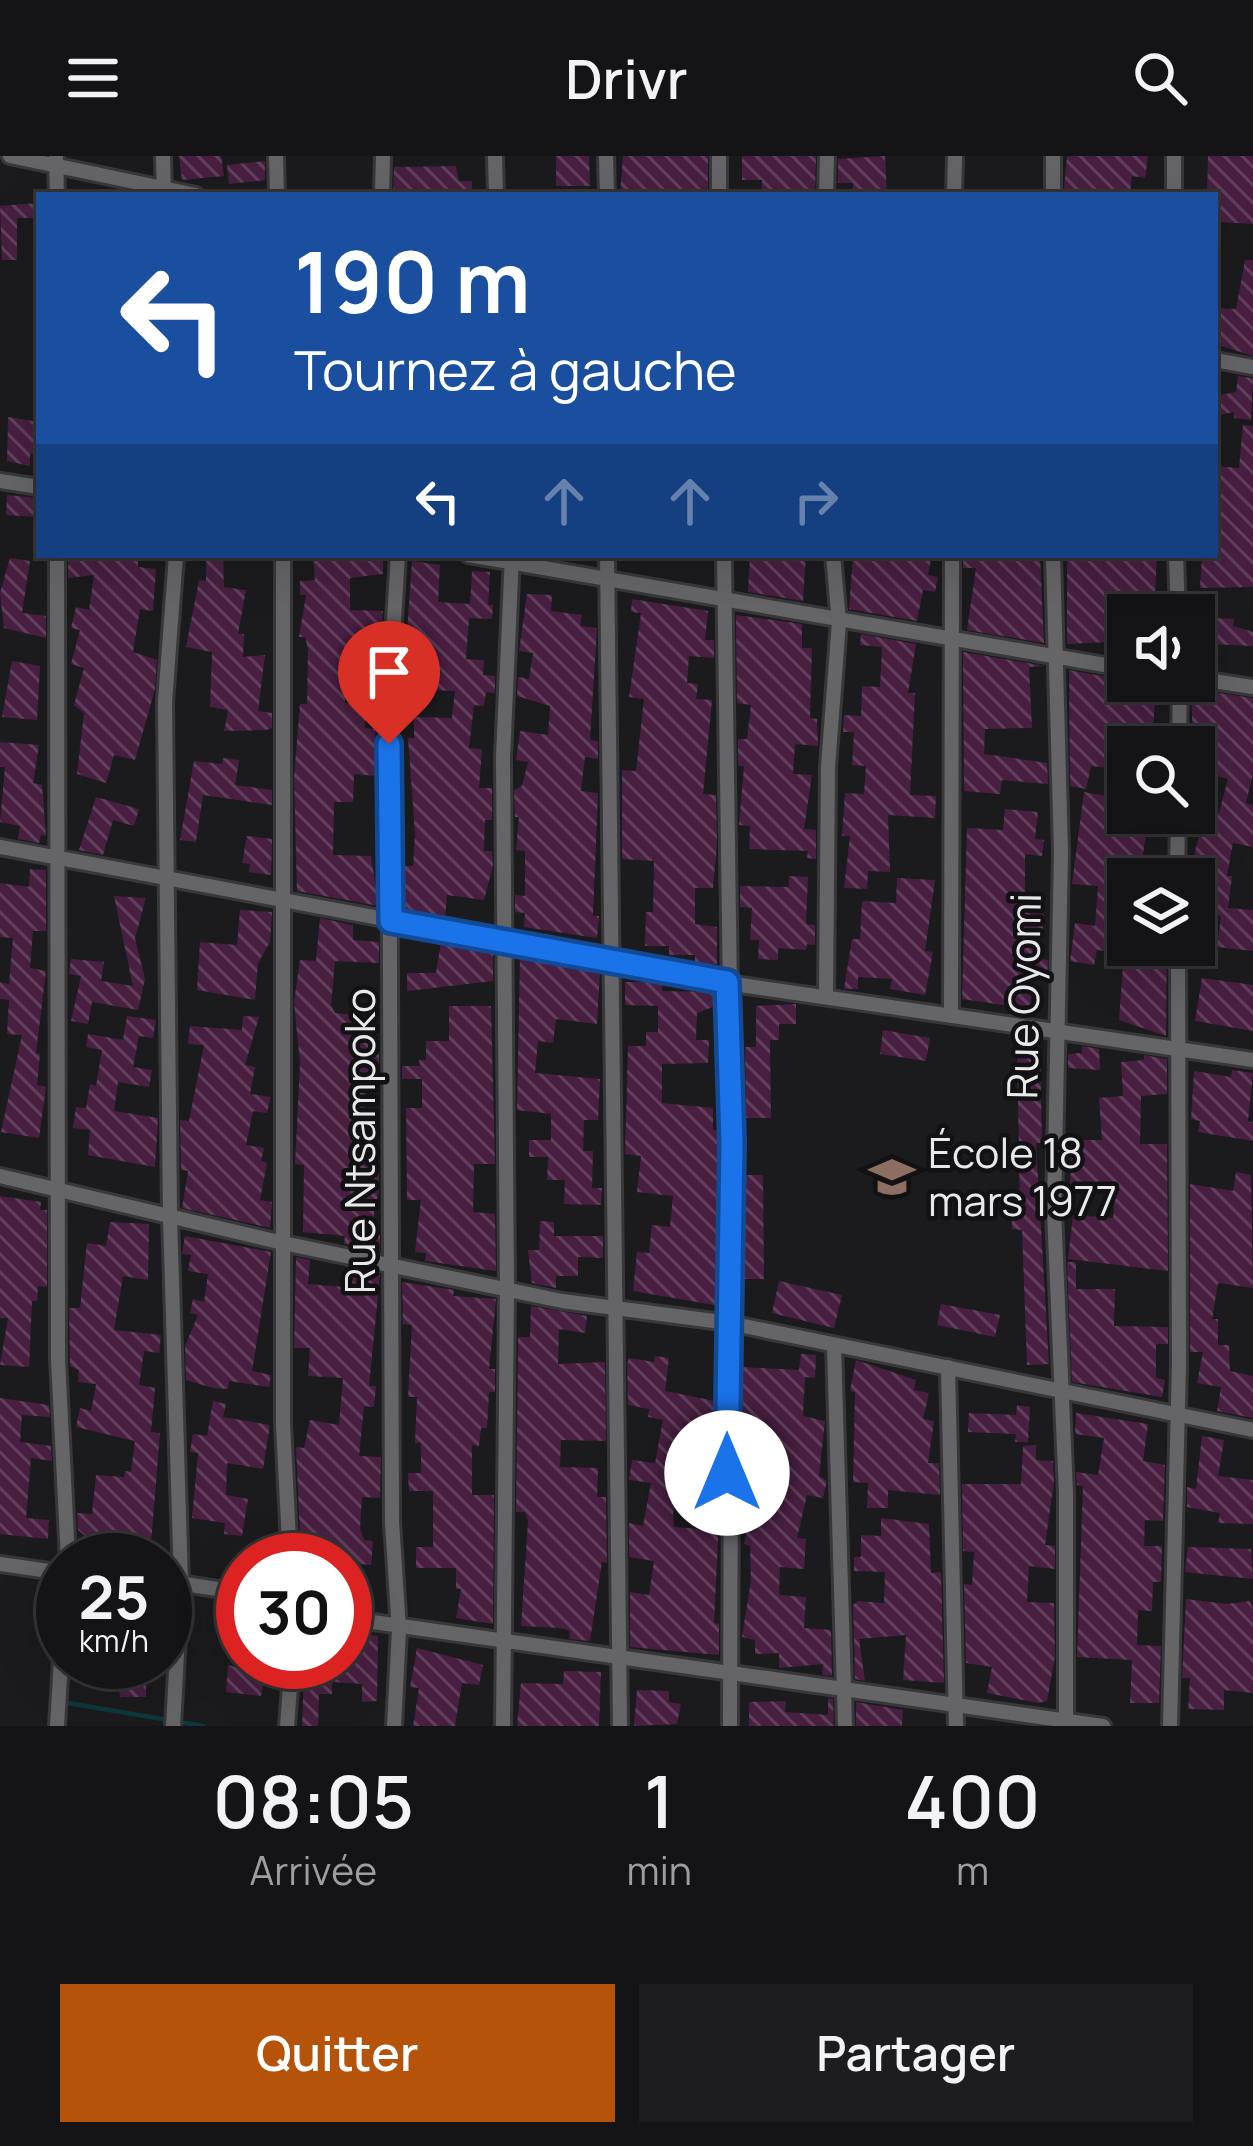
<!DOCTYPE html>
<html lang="fr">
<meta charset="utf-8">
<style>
body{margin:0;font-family:Manrope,sans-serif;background:#1d1d1f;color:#f1f3f6;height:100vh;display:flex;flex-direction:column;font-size:45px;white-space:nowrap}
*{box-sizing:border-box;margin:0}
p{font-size:39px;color:#9d9ea1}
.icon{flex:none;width:66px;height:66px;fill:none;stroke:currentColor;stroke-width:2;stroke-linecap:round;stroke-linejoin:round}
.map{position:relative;height:1570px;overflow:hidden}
.panel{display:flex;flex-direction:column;background:#141416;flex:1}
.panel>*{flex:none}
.guide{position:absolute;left:36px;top:36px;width:1182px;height:366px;border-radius:0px;box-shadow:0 12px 48px #0002,0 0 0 3px #333335;background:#1a4fa0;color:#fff;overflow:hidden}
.buttons{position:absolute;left:1107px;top:438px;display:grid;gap:24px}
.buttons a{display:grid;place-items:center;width:108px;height:108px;border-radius:0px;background:#141416;box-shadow:0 12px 48px #0002,0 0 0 3px #333335;font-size:60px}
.speed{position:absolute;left:36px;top:1377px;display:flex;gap:24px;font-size:60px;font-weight:700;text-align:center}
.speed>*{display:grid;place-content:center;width:156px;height:156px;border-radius:50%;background:#141416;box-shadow:0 12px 48px #0002,0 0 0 3px #333335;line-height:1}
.speed small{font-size:30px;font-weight:400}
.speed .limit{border:18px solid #d22;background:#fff;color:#111}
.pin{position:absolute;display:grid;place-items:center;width:102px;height:102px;color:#fff;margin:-123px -51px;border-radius:50% 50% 50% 0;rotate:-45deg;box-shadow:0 0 12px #0007}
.pin .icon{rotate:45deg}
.me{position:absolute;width:132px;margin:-66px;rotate:0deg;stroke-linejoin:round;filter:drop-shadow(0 0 9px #0008)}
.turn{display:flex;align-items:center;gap:42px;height:252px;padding:0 60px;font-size:54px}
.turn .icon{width:156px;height:156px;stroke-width:2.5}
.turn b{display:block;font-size:84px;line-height:102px}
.lanes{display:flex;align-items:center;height:114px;padding:0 60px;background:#0003;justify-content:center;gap:60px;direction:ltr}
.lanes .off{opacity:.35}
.eta{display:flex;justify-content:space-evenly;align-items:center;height:204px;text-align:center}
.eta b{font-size:72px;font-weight:600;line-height:84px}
.button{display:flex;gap:24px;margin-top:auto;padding:24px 60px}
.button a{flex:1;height:138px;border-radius:0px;background:#b45309;color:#fff;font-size:48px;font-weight:600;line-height:138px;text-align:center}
.button a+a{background:#1d1d1f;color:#f1f3f6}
header{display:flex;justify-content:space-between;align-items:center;height:156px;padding:0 60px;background:#141416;font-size:54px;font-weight:600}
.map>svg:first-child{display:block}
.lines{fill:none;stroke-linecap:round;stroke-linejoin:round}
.stream{stroke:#0c393d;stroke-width:4.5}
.building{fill:url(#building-back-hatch)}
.minor-casing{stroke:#38383a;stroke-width:20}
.minor{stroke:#656568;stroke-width:14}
.route-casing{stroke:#114b97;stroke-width:30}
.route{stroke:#1a73e8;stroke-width:21}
.labels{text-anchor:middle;stroke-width:9;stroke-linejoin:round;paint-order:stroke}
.street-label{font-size:42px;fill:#e9e9eb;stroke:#121214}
.poi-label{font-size:42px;fill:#e9e9eb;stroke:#121214;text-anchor:start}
</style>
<header><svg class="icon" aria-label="menu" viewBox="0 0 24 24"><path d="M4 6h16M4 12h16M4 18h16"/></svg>Drivr<svg class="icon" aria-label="search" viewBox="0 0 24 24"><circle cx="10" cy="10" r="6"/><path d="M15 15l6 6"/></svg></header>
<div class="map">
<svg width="1253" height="1570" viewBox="0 0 1253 1570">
<defs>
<pattern id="building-back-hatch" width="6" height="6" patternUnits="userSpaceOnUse" patternTransform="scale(3)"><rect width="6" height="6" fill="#481f41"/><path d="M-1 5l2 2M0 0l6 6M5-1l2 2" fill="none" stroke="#62405d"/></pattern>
</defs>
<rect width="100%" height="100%" fill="#1b1b1d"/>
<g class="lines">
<!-- stream -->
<path class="stream" d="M68,1547L203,1570"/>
</g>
<!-- building -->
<g class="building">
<path d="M179,0H221L224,20L182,24Z"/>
<path d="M556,0H589L590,30H556Z"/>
<path d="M623,0H708V33L620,39Z"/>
<path d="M742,0H816L815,37L761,39L762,24H742Z"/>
<path d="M885,0L887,39H853V27H838V3Z"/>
<path d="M1067,0H1148L1145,22L1132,20L1130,39L1064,34Z"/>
<path d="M1208,0H1253V68L1219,66L1220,39H1207Z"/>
<path d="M265,5V24L229,28L227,9Z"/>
<path d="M456,10L459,25H472V39H393L394,11Z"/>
<path d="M38,47V62H17V104H2L0,50Z"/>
<path d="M1245,104H1253V200L1215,188V152L1236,153Z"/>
<path d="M1238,220L1253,222L1251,264L1234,262V256L1215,260V240L1236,236Z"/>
<path d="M8,261L39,266V298H30V310L7,305Z"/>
<path d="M1243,269L1253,270V431L1200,432L1202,399H1215V310L1239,312Z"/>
<path d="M7,339L38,342L37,361L6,359Z"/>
<path d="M68,399H138V411L156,413L153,455L140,453L133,496L157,504L155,533L135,604L114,599L106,627L77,618L84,557L74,549L84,512L71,508L80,474L71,472L76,451L89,454L94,419L68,422Z"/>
<path d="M206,399H223L224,431L246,434L238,478H244L243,501L265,499L258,555L272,557V572L266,574L224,575L228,554L210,551L212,496L186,491L199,424L206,425Z"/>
<path d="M313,399H383V418L350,422V454L383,455L382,473H374V484H369L368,521H345V547L366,549L365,572L375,573L378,620L354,618L353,646H334L333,699L371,700L379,750L297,735L294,621L300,548H307L308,493L305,481H299L306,439H300V425L315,424Z"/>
<path d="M750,399H806L803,445L748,436Z"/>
<path d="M853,399H932L928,419L938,421L935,436L923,434L917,465L849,453Z"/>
<path d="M963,399H1040L1044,487L967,474L976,412H963Z"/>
<path d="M1067,399H1157L1154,459H1128V485L1067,488Z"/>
<path d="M10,402L30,405L22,457L46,460V482L4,472L0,437Z"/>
<path d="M412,405L440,409L438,446L470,448L472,415L490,416L488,449H493L492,463L469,462L466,503L484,504L483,519L495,520V537L486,536L484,550L474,549L469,592L482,593L479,632H492V664H485L484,695H492L493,709L484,744L447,739L445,763L401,755V710H413L415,677L408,582H414V561L452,562L455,535L403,533Z"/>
<path d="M527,438L552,439L551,455L582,459L580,470L597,472L590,584L598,585V603L585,601L581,635L598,637L593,760H599L597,782L524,771L525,757L515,756V739L525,740V695L516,694L519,661H515L514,634L522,630L528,606L516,604L520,575L548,579L550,550L517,540L518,521L529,523L533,497L519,495Z"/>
<path d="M632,443L708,455L705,484H714V502L689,500L687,527L698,528L696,543L712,544L703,638L716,639L717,688L713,732H695V768L717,771V808H695V799H669V790H645L646,756H653L654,705L622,703V614L636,615L644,543L629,541L641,457L631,456Z"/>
<path d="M736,459L802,468V492H812L810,562L817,563L818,590L795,588L793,618L812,619L804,673L816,674V703L807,702L808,695L749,693L750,670L739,669L744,610H738V583H747L751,549L737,547Z"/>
<path d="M1198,461L1234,463L1233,470L1253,476V490L1209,488L1206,512L1195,511Z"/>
<path d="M861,478L916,488L908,537H915L910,639L936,640L935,662L888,659L890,716L868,715L867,733L844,732L850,680H842L845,637L864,638L866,610L852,609L854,576H843L844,559L861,560L862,530L880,531L882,491L860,489Z"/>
<path d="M963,496L1045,510L1029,511L1032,572L985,573L984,598L1047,607L1048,628L1002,624L1000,638L964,635Z"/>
<path d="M12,505L40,510L37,564L2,561Z"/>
<path d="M1069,514L1113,522L1112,529L1156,532L1152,584L1141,582L1139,591H1128V614L1091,610L1086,633L1070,630Z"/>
<path d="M1191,533L1253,542V618L1246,647L1253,649V691L1233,687L1227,720H1232L1228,752L1253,754V795L1217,791L1221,760L1202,757L1206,735H1194V723H1188L1205,657L1218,660L1228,623L1194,614Z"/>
<path d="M0,586L39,589L33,627L42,629L46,680L41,679L39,687L18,683L20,670L0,666L5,611H0Z"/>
<path d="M223,602L239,604L235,629L272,634V649L203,639L196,686L180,684L194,605L222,608Z"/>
<path d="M1084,636L1119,642L1117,650L1128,652V657L1165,658L1162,677L1147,674L1141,709L1166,712V723H1128V789H1167L1166,880L1119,864L1124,797L1097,794L1094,809L1070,805L1075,767L1095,770L1098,730L1072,728Z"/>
<path d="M96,641L139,653L134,670L113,664L103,699L79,694Z"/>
<path d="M1005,653L1038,656L1035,683L1044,684L1042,700L1025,698V756L1044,758L1040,803L1048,804L1047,824L1033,823L1030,853L962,843L967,672L1003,674Z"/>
<path d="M247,680L272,683L271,719L249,716L250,708L242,707Z"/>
<path d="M30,713L46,714V775H33L30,812L46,815L36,897L40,898L37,929L46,931L39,982L1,976L22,879L7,878L9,844L0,843V826L9,828L13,782L0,781V727L29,731Z"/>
<path d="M789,720L808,721L806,768L815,769V789L807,788L806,794L778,792V804L758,803L759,784H750L752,752L740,751V730L789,731Z"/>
<path d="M897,722L935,724L925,795L933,796L925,839L890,833L892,823L858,821V833H844L852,783H860L862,745L896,747Z"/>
<path d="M114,740L146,742L135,782L145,823L138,854L92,846L88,868L71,865L81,820L69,818L71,803L104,806L101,825L133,830Z"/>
<path d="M240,754L272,756L270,786L258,807L255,844L197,834L200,786L237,789Z"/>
<path d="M320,762L353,769V784L379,786V807L335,805L331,849L335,857L357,859L356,882L379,883V921L367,920L364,962L379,963L373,1009H379V1034L370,1077L380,1078V1096L344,1088L345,1080L303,1076L304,1009L295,1008L300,907L294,846L300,804L316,805Z"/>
<path d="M413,780L493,795V825L407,835V817H436L441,786Z"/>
<path d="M520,800L600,815L597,868L556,863L553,887L538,885L535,917L600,923L598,964H584L583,995H593L592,1032H602L601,1049L564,1048L565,1024H547L548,1001H529V984H551V958L517,954Z"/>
<path d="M1202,822L1253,829V875L1195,865Z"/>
<path d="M625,826H662V835L715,836V850L697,857L696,884H709L708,907L662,908V947L713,952V974L721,975L720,1150L633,1135L637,1096L649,1097L652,1069L670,1071L673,1040L637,1036L641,1000L625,998L628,890H646V876H658V850L625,849Z"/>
<path d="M796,848V868H779V884H770L771,962H746L745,891H756V850Z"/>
<path d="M449,850H491L495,1008H474L473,1056L495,1058L496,1115L425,1105L426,1097L415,1096L421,1044H407L406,952H422V923H402V910H420L419,904H426V885H449Z"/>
<path d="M127,860L156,864L153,882L139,880L133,911L152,914L149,931L118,926L114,955L158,962L155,1011L88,999L90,974L73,972L76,951L86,952L90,928L96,930L102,894L86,891L88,878L123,884Z"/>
<path d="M243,860L259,861L245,909L255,911L250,938L271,941L267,957L253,955L246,989L264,992L261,1005L267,1007L260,1044L272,1046L270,1072L182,1052L188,1015L181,1014L180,964L189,965L204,889L188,888L190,870L242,874Z"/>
<path d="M883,874L930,882L926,905L880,898Z"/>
<path d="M1082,890L1099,893L1100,914L1068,912V898L1082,897Z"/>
<path d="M1040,891L1042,987H1036L1049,1208L1027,1209L1022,1074L1012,1073L1011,1051H1020L1017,892Z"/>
<path d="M1144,899L1167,903V938L1141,940L1140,988H1167L1168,1115L1068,1103L1073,1059L1113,1062L1116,1029L1070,1030L1072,984H1102L1099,942L1123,940L1121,906L1144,904Z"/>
<path d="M1232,914L1253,917L1248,965L1253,966V985L1198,976L1200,965L1191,963L1194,915L1231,921Z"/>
<path d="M1236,1016L1251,1019L1253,1132L1218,1127L1212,1163H1218V1189H1229L1230,1215L1253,1220V1262L1217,1255L1221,1231L1197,1227L1203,1196H1190V1028L1233,1035Z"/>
<path d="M743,1019H763L764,1123H743Z"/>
<path d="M0,1040L41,1046L40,1054H47V1131L38,1130L37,1145H32L29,1211L0,1209L8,1162H0Z"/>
<path d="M540,1065L554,1066V1080H603V1102L578,1101V1120H556V1132L532,1127L528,1094H539Z"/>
<path d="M110,1066L149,1068L148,1124L123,1120L114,1174L161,1179L159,1197L144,1195L139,1229L155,1232L151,1276L160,1277L150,1400L84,1395L86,1381L78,1374L77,1357L92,1358L96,1319L124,1321L125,1315L131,1316L135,1285L76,1271L80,1252L91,1255L96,1228L78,1226L79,1214L70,1210L69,1152H80L87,1087L106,1090Z"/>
<path d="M185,1080L271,1096L252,1215L271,1219L269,1231L229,1225L228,1233L213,1232L186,1224L185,1190L198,1159L190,1157L193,1143L204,1146L208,1118L188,1115L191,1099L182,1098Z"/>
<path d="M296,1101L310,1104L308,1128L344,1131L346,1112L380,1119L369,1230H376L374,1251L364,1250L359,1300L381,1301L380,1342L362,1341L360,1372L364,1384L373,1385L371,1409L349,1407V1400L301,1399L296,1291L304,1292L310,1264L339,1269L343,1222L308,1220L310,1192H294Z"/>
<path d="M1067,1106H1076V1133H1115L1114,1170L1168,1171V1188H1156V1222L1165,1224L1162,1241L1072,1226Z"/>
<path d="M779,1125L842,1139L834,1172L772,1157Z"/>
<path d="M402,1126L454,1134L453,1140L496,1143L489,1213H495V1236H489L487,1272H481L479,1290L472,1289V1339H494L493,1468L456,1462L461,1433H456V1412H416V1391H433V1335H409L408,1317H421V1287H415L417,1241H408L412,1169L403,1168Z"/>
<path d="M941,1148L1000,1159L995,1181L937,1169Z"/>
<path d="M531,1150L587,1160L585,1177L559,1173L558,1208L605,1206L606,1285L561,1284L560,1311L598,1312L597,1341H606L607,1407L602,1406L590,1485L569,1483L570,1475L561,1472L521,1470L528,1365L525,1356H516L518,1196V1181H530Z"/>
<path d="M801,1198L816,1199L815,1222L805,1221L803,1260L825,1265L819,1320L827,1325L823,1342L807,1339L797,1382L806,1383L804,1413L780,1411L779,1439L806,1441L804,1472L831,1474L832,1520L822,1519L823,1508L779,1512V1497L755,1498V1484L742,1481L751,1424L750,1390L744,1388L749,1365L745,1364L755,1321L750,1320L752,1309H742V1211L799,1214Z"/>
<path d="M655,1200L669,1202L665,1235L715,1245L708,1285L720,1287L716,1336L678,1330L673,1359L674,1371L703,1373L704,1365L719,1366L714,1467L719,1468V1499L630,1491V1436L649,1439L654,1405L629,1401V1367L643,1370L651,1327L629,1324L632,1304L655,1307L663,1264L648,1261L649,1253L628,1249L627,1207L629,1202L654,1206Z"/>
<path d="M856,1204L916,1224L914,1234L929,1237L923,1263L934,1265L928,1307H939L940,1339L888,1334V1352H867L868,1327L853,1326L855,1236L850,1235Z"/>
<path d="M0,1242L49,1249L50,1261L22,1259L20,1286L51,1290L52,1305L31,1302L26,1362L49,1364L48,1383L0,1378Z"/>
<path d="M213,1245L226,1248L223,1261L270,1269L263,1313L227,1307L226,1339L248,1343L242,1380L224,1378L225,1367L192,1362L198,1297L190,1296L193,1278L207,1280Z"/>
<path d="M1017,1249L1030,1251L1028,1286H1015L1016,1278L968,1276L969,1257L1016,1259Z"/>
<path d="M1076,1257L1148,1268L1143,1305L1165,1309L1163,1365L1145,1364L1144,1390H1162L1161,1426H1153L1152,1455L1138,1454L1137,1489L1161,1490L1159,1547H1130L1132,1504L1077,1501L1083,1330L1077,1329L1076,1316L1098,1319L1104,1282L1075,1278Z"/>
<path d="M1202,1280L1224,1284L1218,1320L1253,1324V1368L1218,1367L1220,1357L1187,1351V1331L1196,1333Z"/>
<path d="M1036,1289V1304L1053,1305L1054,1326L1045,1389L1055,1390V1413L1029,1410L1027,1446L1054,1447L1055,1500L1047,1545L1038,1547L987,1537L992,1511L966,1507L964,1428L972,1429L974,1396L963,1395L962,1328H1021L1023,1290Z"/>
<path d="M881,1362L929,1368L931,1417L941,1416L944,1527L903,1524L906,1479L859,1483L865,1525L855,1523L853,1449L858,1445L884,1447L885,1416L854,1415V1401H861V1379L881,1380Z"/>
<path d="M1188,1391L1251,1393L1253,1423L1185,1416Z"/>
<path d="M1186,1443L1227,1448L1250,1445L1253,1452V1537L1224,1534V1554L1188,1553L1190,1522H1182Z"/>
<path d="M345,1478L378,1480L377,1545L362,1546V1528L332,1526V1538H319L318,1570H302L304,1517L325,1518V1506H345Z"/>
<path d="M417,1492L483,1509L479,1529L462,1527L455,1570H413L419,1532L410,1531Z"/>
<path d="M95,1506H146V1541H120L119,1532L96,1533Z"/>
<path d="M228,1509L265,1519L261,1540L226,1536Z"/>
<path d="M564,1515L601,1516L599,1570H517L521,1527L563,1528Z"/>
<path d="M637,1534L669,1535V1546L681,1548L677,1568L634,1570Z"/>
<path d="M828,1542L833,1543L834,1570H749V1546L786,1545L785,1556L828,1559Z"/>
<path d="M856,1546L903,1554L902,1570H856Z"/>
</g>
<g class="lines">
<!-- minor casing -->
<g class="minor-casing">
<g id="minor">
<path d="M10,0L196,39"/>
<path d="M163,0L164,39"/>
<path d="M276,0L277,39"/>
<path d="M495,0L496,39"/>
<path d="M606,0L607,39"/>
<path d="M1053,0V39"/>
<path d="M1174,0V39"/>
<path d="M56,2L57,39"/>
<path d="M382,39L383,0"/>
<path d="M719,39V0"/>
<path d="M826,39L827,0"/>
<path d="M954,39L955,0"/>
<path d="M1215,204L1253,211"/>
<path d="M0,325L39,331"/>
<path d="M57,399L58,1203L68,1404"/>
<path d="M283,399V1269L290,1404"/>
<path d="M468,399L1128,513"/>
<path d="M607,399L620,1570"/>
<path d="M724,399L732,986L730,1570"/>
<path d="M1053,399L1061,696L1054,1055L1066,1338V1570"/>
<path d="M1176,399L1178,459"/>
<path d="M1194,522L1253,531"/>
<path d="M1179,591L1180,525"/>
<path d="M0,691L727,827L1253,904"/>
<path d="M1177,723L1178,657"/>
<path d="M826,840L828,611L839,466L833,399"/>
<path d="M951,859L952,399"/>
<path d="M0,1020L283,1087L562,1145L729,1167L1253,1274"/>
<path d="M834,1189L845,1570"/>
<path d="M948,1211L956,1570"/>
<path d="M0,1408L63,1417"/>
<path d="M165,1425L243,1437"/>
<path d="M345,1462L1103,1570"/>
<path d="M57,1570L63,1471"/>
<path d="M173,1570L181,1426L170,1061L165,545L176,399"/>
<path d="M287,1570L292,1506"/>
<path d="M394,1570L399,1474L392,1366L389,544L398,399"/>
<path d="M503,1570L507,1131L503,601L512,399"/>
<path d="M1170,1570L1179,1208L1178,789"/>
</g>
</g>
<!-- minor -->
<use href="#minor" class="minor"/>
</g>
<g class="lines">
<!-- route casing -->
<g class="route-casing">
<path id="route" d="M389,588L391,765L727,826L732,986L727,1317"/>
</g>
<!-- route -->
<use href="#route" class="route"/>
</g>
<!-- icons -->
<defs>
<g id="school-bare" transform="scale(3.6)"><path d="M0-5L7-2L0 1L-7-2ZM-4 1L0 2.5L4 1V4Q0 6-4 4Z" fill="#8d6e63" stroke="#121214" stroke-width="2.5" paint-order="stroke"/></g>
</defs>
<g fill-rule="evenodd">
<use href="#school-bare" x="892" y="1021"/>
</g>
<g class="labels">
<!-- street labels -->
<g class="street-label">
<text transform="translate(1024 840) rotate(-89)" y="15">Rue Oyomi</text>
<text transform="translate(360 985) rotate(-90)" y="15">Rue Ntsampoko</text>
</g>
<!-- poi labels -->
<g class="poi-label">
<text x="928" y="1012">École 18<tspan x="928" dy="48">mars 1977</tspan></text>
</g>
</g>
</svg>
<div class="buttons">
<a><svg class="icon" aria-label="sound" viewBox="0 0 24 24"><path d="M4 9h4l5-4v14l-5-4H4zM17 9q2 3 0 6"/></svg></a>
<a><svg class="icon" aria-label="search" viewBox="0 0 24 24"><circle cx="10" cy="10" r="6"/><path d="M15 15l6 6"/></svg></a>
<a><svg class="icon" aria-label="layers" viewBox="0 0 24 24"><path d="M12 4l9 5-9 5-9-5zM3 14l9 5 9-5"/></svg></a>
</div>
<div class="speed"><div>25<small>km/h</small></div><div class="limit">30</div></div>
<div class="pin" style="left:389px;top:588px;background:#d93025"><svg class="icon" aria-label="arrive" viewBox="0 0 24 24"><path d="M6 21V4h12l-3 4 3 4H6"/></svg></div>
<svg class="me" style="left:727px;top:1317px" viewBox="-20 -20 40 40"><circle r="19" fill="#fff"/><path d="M0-13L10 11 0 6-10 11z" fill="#1a73e8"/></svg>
<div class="guide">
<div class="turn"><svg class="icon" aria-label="left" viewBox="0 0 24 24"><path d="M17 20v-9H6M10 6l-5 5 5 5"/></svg><div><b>190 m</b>Tournez à gauche</div></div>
<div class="lanes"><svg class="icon" aria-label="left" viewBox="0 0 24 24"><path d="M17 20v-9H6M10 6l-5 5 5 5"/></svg><svg class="icon off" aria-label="ahead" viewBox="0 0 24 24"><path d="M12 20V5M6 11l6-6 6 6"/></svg><svg class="icon off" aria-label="ahead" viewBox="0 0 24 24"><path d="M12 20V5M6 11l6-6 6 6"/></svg><svg class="icon off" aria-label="right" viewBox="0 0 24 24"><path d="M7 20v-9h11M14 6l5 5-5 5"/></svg></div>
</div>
</div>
<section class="panel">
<div class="eta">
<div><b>08:05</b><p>Arrivée</p></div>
<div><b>1</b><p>min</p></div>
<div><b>400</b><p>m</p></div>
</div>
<div class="button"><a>Quitter</a><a>Partager</a></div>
</section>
